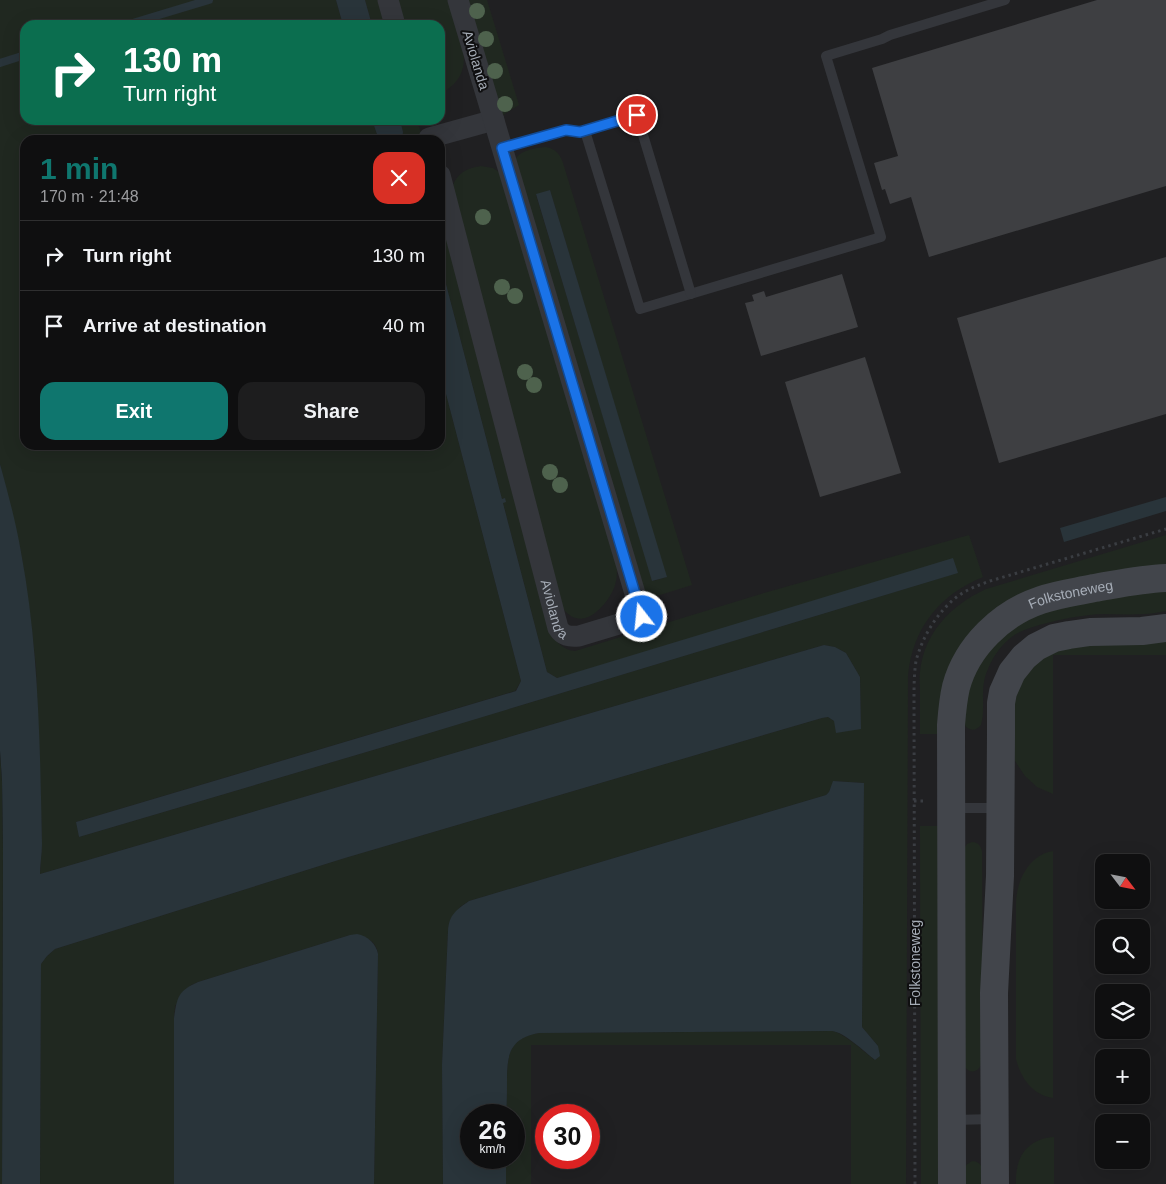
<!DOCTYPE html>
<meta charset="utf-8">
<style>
body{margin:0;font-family:Arial,sans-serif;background:#1d1d1e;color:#f1f3f6;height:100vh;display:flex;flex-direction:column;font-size:19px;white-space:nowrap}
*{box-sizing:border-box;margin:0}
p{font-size:16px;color:#9b9c9f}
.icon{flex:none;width:28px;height:28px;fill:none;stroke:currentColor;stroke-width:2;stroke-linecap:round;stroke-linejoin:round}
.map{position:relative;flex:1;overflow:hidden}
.side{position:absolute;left:20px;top:135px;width:425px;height:315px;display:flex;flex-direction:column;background:#0f0f10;border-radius:15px;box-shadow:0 5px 20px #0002,0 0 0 1px #2f2f30}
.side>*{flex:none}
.hud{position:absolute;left:20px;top:20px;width:425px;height:105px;border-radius:15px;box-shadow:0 5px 20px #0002,0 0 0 1px #2f2f30;background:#0b6e4f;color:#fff;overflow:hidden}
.needle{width:32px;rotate:122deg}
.controls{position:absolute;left:1095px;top:854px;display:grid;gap:10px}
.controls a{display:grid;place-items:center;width:55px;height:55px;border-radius:10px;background:#0f0f10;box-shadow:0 5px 20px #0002,0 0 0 1px #2f2f30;font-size:25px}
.speed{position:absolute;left:460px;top:1104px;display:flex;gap:10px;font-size:25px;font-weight:700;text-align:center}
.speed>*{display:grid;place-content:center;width:65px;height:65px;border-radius:50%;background:#0f0f10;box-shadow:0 5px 20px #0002,0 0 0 1px #2f2f30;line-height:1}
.speed small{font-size:12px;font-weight:400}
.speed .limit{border:8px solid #d22;background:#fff;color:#111}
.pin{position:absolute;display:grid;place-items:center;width:42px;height:42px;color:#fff;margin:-21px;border:2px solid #fff;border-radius:50%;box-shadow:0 1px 5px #0007}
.me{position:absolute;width:55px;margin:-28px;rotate:344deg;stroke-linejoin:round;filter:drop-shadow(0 0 4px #0008)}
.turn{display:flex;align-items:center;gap:18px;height:105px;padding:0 20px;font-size:22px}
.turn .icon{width:65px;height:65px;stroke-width:2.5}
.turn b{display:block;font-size:35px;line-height:42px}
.round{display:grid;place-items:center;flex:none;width:52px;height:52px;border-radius:15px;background:#1d1d1e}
.overview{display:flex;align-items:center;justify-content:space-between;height:85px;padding:0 20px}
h1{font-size:30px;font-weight:700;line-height:38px;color:#0f766e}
.cta{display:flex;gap:10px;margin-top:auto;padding:10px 20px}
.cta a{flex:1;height:58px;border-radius:15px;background:#0f766e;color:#fff;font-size:20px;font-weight:700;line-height:58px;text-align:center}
.cta a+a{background:#1d1d1e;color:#f1f3f6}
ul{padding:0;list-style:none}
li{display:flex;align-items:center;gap:15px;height:70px;padding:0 20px;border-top:1px solid #2f2f30}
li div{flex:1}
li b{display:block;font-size:19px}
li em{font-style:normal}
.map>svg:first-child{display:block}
.built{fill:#202022;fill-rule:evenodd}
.green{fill:#202820;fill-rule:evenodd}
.water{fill:#29343a}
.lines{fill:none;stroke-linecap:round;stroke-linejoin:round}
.stream{stroke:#29343a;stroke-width:8}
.building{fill:#3e3f42}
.path{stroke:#3a3d42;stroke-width:3;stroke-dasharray:2.5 4;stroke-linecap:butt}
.lane{stroke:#34363b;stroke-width:10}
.street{stroke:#34363b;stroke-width:21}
.secondary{stroke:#42454b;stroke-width:28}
.tree{fill:#4e624d}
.route-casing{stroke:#114b97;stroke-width:12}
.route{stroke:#1a73e8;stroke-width:9}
.labels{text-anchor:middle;stroke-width:4;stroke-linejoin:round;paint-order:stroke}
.street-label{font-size:14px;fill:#a5acb6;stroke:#0f0f10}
</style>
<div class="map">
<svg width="1166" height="1184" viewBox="0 0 1166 1184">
<rect width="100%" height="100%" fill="#141415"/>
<!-- built -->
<path class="built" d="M0,0H1166V1184H40L38,712L0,464ZM25,25H440V120H25ZM25,140H440V445H25ZM1104,862H1141V900H1104ZM1104,928H1141V965H1104ZM1104,992H1141V1030H1104ZM1104,1058H1141V1095H1104ZM471,1115H514V1158H471ZM546,1115H589V1158H546ZM1104,1122H1141V1160H1104Z"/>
<!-- green -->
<g class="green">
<path d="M0,0H336L343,25H25V120H372L379,140H25V445H440V371L521,681L515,691L76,822L79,837L380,748L957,573L557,678L547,672L503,503L505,498L502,499L440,261V201L558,643C563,647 568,651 575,651L764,593L969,535L983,577C939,595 913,628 908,675L906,1184H851V1045H531V1184H506V1158H514V1115H506C506,1104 507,1094 507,1083C507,1056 508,1038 539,1033L832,1031C844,1033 864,1052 875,1060L878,1046L862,1027L864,783L834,781L829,792L826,795L469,901L460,907L449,923L448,931L442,1065L443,1184H374L378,954C376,938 364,937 350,935L198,982L191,985L175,1006L174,1018V1184H40L41,964L47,956L55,949L345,858L822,718L828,717L834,721L861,729L860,677L846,653L835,647L824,645L40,874L42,844L40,779L36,667L30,614L21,552L0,464Z"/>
<path d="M365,0H381L389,25H372Z"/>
<path d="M395,0H450C453,10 456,21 459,31C466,58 469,77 442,93L440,94V25H402Z"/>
<path d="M465,0H487L519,105L500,117Z"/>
<path d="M400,120H417L423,140H401L403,132Z"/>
<path d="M545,147C555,148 560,154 563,163L692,585L644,600L515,160C520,150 535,148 545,147ZM550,190L666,577L653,581L536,195Z"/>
<path d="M481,166L493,168L499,172L617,566C617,572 617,579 615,585C611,599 592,623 576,618C570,617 565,611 560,606L452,189C456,173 467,168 481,166Z"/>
<path d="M1166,535V571L1018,600L939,734H920C920,720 920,706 920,691C920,685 919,679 920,672C924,633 951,605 986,589Z"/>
<path d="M1166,584V611C1159,612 1151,614 1143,614C1129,615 1115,614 1101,614C1080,615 1030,624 1013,636C1002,644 993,656 988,669C979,688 986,707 981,725C975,732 968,731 963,723L967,691L978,662L1020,617Z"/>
<path d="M1166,638V655H1053V794L1037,787L1025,776L1015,761L1010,747V705L1029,669L1057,649Z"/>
<path d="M0,751L2,781L3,850L2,1184H0Z"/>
<path d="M920,826H939L940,1184H921Z"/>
<path d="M972,842C978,842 981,846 982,852L983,1059C981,1070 972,1077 964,1066V849L967,844Z"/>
<path d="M1053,851V1098C1032,1095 1021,1078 1016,1059V905C1016,882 1028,855 1053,851Z"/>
<path d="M1054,1137V1184H1016C1015,1158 1026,1139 1054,1137Z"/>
<path d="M972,1161C985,1162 983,1174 983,1184H964L965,1166Z"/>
</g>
<!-- water -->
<g class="water">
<path d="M336,0H365L372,25H343Z"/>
<path d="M372,120H400L403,132L402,140H379Z"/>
<path d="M550,190L667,577L652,581L536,194Z"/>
<path d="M440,261L502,499L505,498L506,502L503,503L547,672L557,678L953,558L958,573L380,748L79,837L76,822L516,691L521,681L440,371Z"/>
<path d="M0,464C8,493 16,523 21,552C39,648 40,747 42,844C42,854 40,864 40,874L824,645L835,647L846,653L860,677L861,729L836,733L834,721L828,717L822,718L345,858L55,949L47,956L41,964L40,1184H2L3,850L2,781L0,751Z"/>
<path d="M1166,497V511L1064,542L1060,528Z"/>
<path d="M833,781L864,783L862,1027L878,1046L880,1056L875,1060C865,1052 844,1032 832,1031L539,1033C511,1038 507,1053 507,1079C507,1091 507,1103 506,1115H471V1158H506V1184H443L442,1065L448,931C449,915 456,910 469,901L826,795L829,792Z"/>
<path d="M357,934C368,936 376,944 378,954L374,1184H174V1018C177,997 178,991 198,982L350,935Z"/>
</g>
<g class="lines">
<!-- stream -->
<g class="stream">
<path d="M126,25L209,0"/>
<path d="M0,63L25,55"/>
</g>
</g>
<!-- building -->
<g class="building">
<path d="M1097,0H1166V186L929,257L911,197L890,204L885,189L882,190L874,163L898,156L872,68Z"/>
<path d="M1166,257V414L999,463L957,318Z"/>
<path d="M842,274L858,327L761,356L745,303L754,301L752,295L764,291L766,297Z"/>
<path d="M865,357L901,473L820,497L785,382Z"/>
</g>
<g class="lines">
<!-- path -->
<g class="path">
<path d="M914,801H926"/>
<path d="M915,1184L914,700C914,687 914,674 916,661C922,637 938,611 958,596C968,589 979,585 990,581L1166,529"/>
</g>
<!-- lane -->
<g class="lane">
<path d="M585,131L640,309L881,237L826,56L882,39L890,35L1005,0"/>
<path d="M502,148L566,130L580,132L637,115L691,294"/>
<path d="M951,808H999"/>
<path d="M953,1120L994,1119"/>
</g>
<!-- street -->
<g class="street">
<path d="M388,0L395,25"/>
<path d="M429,138L494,120"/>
<path id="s1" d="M440,175L558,628C563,636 569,637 579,636L642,617L458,0"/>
</g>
<!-- secondary -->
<g class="secondary">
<path id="s2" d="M952,1184L951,725C952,712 953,700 956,687C967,646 1002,613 1041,600C1058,594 1076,592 1094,588C1118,584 1141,579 1166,578"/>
<path d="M995,1184L994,993L1000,876L1001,733V703L1003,692L1012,672L1024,657L1036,647L1054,638L1069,635L1090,632L1142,631L1166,628"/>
</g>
</g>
<!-- trees -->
<g class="tree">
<circle cx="477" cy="11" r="8"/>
<circle cx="486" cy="39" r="8"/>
<circle cx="495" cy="71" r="8"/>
<circle cx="505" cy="104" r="8"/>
<circle cx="483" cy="217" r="8"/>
<circle cx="502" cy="287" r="8"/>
<circle cx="515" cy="296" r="8"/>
<circle cx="525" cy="372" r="8"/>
<circle cx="534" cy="385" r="8"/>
<circle cx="550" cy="472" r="8"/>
<circle cx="560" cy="485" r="8"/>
</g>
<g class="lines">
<!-- route casing -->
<g class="route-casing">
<path id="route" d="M637,115L580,132L566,130L502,148L642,617"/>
</g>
<!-- route -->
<use href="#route" class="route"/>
</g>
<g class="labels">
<!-- street labels -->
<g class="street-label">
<text transform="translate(476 60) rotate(73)" y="5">Aviolanda</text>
<text dy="5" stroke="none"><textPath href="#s2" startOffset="654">Folkstoneweg</textPath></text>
<text dy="5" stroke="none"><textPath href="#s1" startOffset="449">Aviolanda</textPath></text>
<text transform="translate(915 963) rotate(-90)" y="5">Folkstoneweg</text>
</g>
</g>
</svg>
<div class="controls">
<a><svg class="needle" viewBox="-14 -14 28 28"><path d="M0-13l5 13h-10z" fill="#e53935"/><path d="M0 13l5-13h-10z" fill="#9b9c9f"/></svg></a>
<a><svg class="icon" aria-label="search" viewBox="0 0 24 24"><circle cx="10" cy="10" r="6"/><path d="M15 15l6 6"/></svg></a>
<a><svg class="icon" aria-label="layers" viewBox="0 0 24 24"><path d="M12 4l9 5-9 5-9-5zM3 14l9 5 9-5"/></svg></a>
<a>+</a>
<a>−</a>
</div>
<div class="speed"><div>26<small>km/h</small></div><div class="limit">30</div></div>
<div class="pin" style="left:637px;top:115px;background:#d93025"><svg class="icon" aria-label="arrive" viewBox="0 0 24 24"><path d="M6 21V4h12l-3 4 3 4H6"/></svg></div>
<svg class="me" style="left:642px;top:617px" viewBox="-20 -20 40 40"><circle r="17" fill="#1a73e8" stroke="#fff" stroke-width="3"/><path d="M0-11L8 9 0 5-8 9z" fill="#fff"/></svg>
<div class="hud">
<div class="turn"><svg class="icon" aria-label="right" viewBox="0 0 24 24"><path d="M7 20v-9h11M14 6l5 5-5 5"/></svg><div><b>130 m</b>Turn right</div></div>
</div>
<section class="side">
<div class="overview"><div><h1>1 min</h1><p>170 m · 21:48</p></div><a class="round" style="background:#d93025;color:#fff"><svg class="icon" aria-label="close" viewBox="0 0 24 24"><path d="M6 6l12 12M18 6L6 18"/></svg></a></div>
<ul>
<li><svg class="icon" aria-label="right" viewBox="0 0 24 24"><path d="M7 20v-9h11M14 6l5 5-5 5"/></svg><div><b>Turn right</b></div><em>130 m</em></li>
<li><svg class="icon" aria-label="arrive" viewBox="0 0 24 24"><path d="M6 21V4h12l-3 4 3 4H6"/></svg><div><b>Arrive at destination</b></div><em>40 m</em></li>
</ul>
<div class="cta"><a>Exit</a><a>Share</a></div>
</section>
</div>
